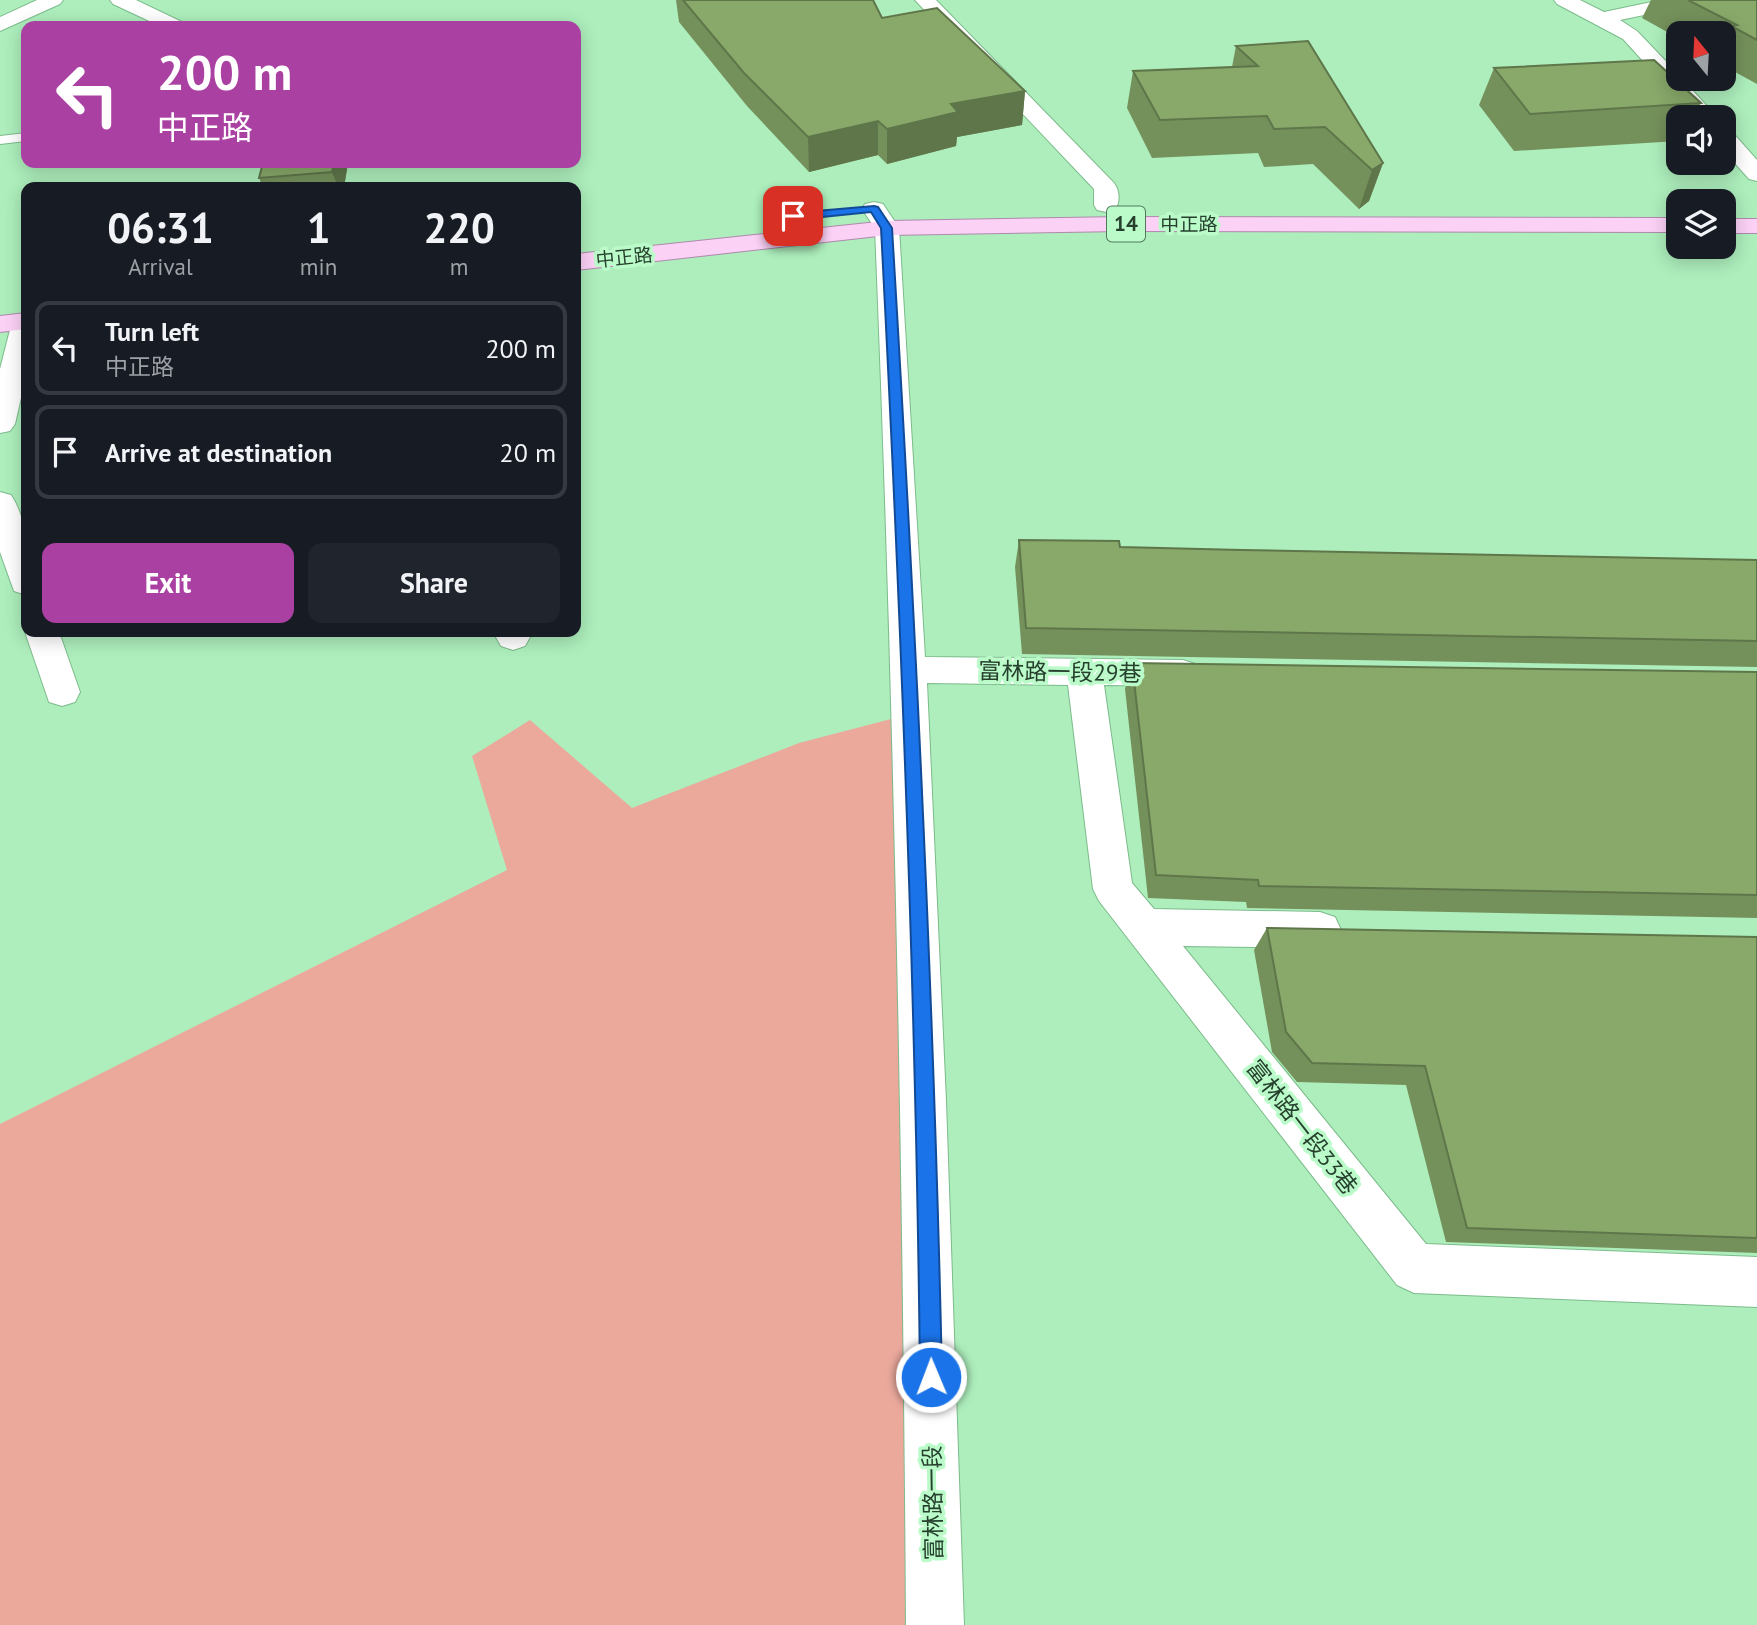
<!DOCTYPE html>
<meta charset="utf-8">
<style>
body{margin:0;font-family:"PT Sans","Noto Sans TC",sans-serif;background:#20242c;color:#f1f3f6;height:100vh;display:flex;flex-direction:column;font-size:26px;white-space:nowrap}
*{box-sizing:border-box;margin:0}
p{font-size:23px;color:#9ea1a6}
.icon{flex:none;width:38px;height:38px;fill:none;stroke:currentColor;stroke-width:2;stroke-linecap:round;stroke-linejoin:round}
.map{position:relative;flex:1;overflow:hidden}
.details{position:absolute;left:21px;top:182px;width:560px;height:455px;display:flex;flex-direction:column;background:#171b24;border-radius:14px;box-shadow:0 4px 18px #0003}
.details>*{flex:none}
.banner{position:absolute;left:21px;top:21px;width:560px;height:147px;border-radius:14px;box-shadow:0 4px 18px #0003;background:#aa40a2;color:#fff;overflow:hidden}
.needle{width:46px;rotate:342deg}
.tools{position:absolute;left:1666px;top:21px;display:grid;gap:14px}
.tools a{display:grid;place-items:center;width:70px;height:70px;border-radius:14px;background:#171b24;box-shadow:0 4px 18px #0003;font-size:35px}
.pin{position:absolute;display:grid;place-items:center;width:60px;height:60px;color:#fff;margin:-30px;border-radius:14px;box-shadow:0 4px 10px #0006}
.me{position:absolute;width:77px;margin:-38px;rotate:359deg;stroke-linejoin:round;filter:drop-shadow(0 0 5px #0008)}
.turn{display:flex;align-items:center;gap:24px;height:147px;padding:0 21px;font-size:32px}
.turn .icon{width:91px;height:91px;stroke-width:2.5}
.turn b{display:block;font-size:49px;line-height:60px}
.eta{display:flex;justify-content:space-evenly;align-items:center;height:119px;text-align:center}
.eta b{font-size:42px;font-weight:800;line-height:49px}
.button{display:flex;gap:14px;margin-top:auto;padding:14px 21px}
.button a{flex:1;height:80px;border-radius:14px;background:#aa40a2;color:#fff;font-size:28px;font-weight:800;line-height:80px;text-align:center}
.button a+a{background:#20242c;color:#f1f3f6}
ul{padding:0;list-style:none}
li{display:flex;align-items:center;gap:21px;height:94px;margin:0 14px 10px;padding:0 7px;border:4px solid #363941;border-radius:14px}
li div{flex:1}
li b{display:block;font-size:26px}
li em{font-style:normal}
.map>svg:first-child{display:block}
.green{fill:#eba99c}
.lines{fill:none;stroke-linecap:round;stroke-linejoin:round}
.lane-casing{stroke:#7cbb8b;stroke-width:2}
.street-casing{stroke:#7cbb8b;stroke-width:2}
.primary-casing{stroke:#af8aac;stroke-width:2}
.lane{fill:#fff;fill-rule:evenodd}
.street{fill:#fff;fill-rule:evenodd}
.primary{fill:#fbd1f6;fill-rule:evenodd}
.wall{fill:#75915b}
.shaded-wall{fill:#5f764a}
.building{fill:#88a96a;stroke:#5f764a;stroke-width:2}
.route{fill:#1a73e8;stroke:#114b97;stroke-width:2}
.labels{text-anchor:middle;stroke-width:7;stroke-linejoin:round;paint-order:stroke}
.far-street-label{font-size:19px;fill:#26402d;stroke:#bafbc9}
.shield{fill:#bafbc9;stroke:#52785c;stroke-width:2}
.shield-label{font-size:21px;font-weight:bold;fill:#26402d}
.street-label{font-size:23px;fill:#26402d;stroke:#bafbc9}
</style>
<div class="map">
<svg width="1757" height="1625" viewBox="0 0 1757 1625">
<rect width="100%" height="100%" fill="#adeebc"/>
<!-- green -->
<path class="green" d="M914,713L944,1625H0V1124L507,870L472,756L530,720L632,808L799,743Z"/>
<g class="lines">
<!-- lane casing -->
<g class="lane-casing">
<path id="lane" d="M26,133V141L0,144V136Z"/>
</g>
<!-- street casing -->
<g class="street-casing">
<g id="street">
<path d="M37,0H63L60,4L0,31V17Z"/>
<path d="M110,0H136L182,22L185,26H160L113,4Z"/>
<path d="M915,0H936L1114,183C1120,191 1120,202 1115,210L1106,212L1097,210L1094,205V189Z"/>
<path d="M1554,0H1580L1604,12L1661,0H1700L1697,4L1620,20L1637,31L1678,74V79H1682L1717,117H1694L1623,39L1557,4Z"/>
<path d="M1724,130L1732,132L1757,160V181L1749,179L1724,151Z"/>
<path d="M874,202L883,204L899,228L925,657L1183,660L1195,664L1201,673L1195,682L1183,686L1104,685L1132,883L1154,909L1320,912L1335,917L1341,930L1335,943L1320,948L1183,946L1426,1244L1757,1257V1307L1414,1293L1397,1285L1099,901L1093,889L1068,685L927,683L946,1101L964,1625H906C903,1159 894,694 875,228L862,209L865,204Z"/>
<path d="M26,314V376L15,424L10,431L0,433V369L12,322L16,316Z"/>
<path d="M0,492L11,495C30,524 28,561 26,595L14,591L0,552Z"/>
<path d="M26,630V632H59L80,692L75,702L62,706L49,702L25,632Z"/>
<path d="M493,632H527L530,637L525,646L513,650L501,646Z"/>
</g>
</g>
<!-- primary casing -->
<g class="primary-casing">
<g id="primary">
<path d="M1122,217L1678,218V232L1122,231L887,235L576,270V254L887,221Z"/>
<rect x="1724" y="219" width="33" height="14"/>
<path d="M26,313V329L0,332V316Z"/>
</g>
</g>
<!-- lane -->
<use href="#lane" class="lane"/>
<!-- street -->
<use href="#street" class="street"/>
<!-- primary -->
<use href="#primary" class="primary"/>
</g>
<!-- wall -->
<g class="wall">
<path d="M676,0H873L882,18L1025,91L1022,125L957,137L956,146L887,164L878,155L809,172L747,106L679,22Z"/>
<path d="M1651,0H1757V84L1724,66V33H1678V38L1642,18Z"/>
<path d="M1236,46L1383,163L1369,201L1359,209L1313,164L1264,167L1258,153L1152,158L1127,108L1133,71L1232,67Z"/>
<path d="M1494,68L1701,103L1693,117H1678V141L1514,151L1479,105Z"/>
<path d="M348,163L344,187H263L259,178Z"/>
<path d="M1019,540L1120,547L1242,550L1757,560V667L1022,654L1015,567Z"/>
<path d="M1132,663L1757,672V918L1247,908L1246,902L1148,898L1125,689Z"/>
<path d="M1267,928L1757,937V1253L1446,1242L1406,1085L1297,1082L1272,1052L1254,950Z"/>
</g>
<!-- shaded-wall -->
<g class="shaded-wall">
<path d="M1025,91L1022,125L957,137L956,146L887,164V129L951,104Z"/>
<path d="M878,121V155L809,172L808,137Z"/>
<path d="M334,163H348L344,187H338L332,172Z"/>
<path d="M1383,163L1369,201L1359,209L1372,170Z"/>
</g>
<!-- building -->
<g class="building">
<path d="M683,0H873L882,18L937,8L1025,91L951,104L958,112L887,129L878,121L808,137L744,73Z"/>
<path d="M1688,0H1757V40L1731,26L1737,25Z"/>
<path d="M1308,41L1383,163L1372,170L1325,127L1274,129L1267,116L1160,120L1133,71L1258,66L1236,46Z"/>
<path d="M1654,60L1701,103L1530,114L1494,68Z"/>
<path d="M263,163H334L332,172L259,178Z"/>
<path d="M1019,540L1119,541L1120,547L1242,550L1757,560V641L1026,628Z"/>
<path d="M1132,663L1757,672V895L1259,886L1258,880L1156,875Z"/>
<path d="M1267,928L1757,937V1238L1467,1228L1425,1066L1312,1063L1286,1032Z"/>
</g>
<!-- route -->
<path class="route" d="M874,206L878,207L892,228C915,611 934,994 942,1377L939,1385L931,1388L923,1385L920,1377C916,994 901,611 881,228L871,212L793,220L788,216L793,213Z"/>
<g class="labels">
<!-- far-street labels -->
<g class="far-street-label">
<text x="1189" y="231">中正路</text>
<text transform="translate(624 257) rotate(-6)" y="7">中正路</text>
</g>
<!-- shield labels -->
<rect class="shield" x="1107" y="206.5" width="38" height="35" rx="5"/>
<g class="shield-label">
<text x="1126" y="231">14</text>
</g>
<!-- street labels -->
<g class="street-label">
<text transform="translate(1060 672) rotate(1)" y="8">富林路一段29巷</text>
<text transform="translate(1302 1127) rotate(52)" y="8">富林路一段33巷</text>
<text transform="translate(933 1503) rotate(-91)" y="8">富林路一段</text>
</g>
</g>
</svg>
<div class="tools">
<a><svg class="needle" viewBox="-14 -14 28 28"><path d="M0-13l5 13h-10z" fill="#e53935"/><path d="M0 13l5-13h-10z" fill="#9ea1a6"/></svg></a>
<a><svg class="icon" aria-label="sound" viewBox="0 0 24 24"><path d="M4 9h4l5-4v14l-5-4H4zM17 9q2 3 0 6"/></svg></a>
<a><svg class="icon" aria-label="layers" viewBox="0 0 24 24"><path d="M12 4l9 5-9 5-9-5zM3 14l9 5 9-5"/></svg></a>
</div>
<div class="pin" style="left:793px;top:216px;background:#d93025"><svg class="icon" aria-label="arrive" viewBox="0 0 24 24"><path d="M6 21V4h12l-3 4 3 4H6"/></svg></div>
<svg class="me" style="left:931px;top:1377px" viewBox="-20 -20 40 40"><circle r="17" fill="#1a73e8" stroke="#fff" stroke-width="3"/><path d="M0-11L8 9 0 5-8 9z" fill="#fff"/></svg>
<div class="banner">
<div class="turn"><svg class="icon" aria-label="left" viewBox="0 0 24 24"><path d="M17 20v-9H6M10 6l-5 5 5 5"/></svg><div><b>200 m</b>中正路</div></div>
</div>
<section class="details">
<div class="eta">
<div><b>06:31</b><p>Arrival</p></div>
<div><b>1</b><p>min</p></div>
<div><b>220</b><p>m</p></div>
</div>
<ul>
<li><svg class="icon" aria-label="left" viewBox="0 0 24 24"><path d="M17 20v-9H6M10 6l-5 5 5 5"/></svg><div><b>Turn left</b><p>中正路</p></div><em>200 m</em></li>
<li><svg class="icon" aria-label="arrive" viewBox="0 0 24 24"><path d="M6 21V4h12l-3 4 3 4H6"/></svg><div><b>Arrive at destination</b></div><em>20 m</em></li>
</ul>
<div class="button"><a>Exit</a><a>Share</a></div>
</section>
</div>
